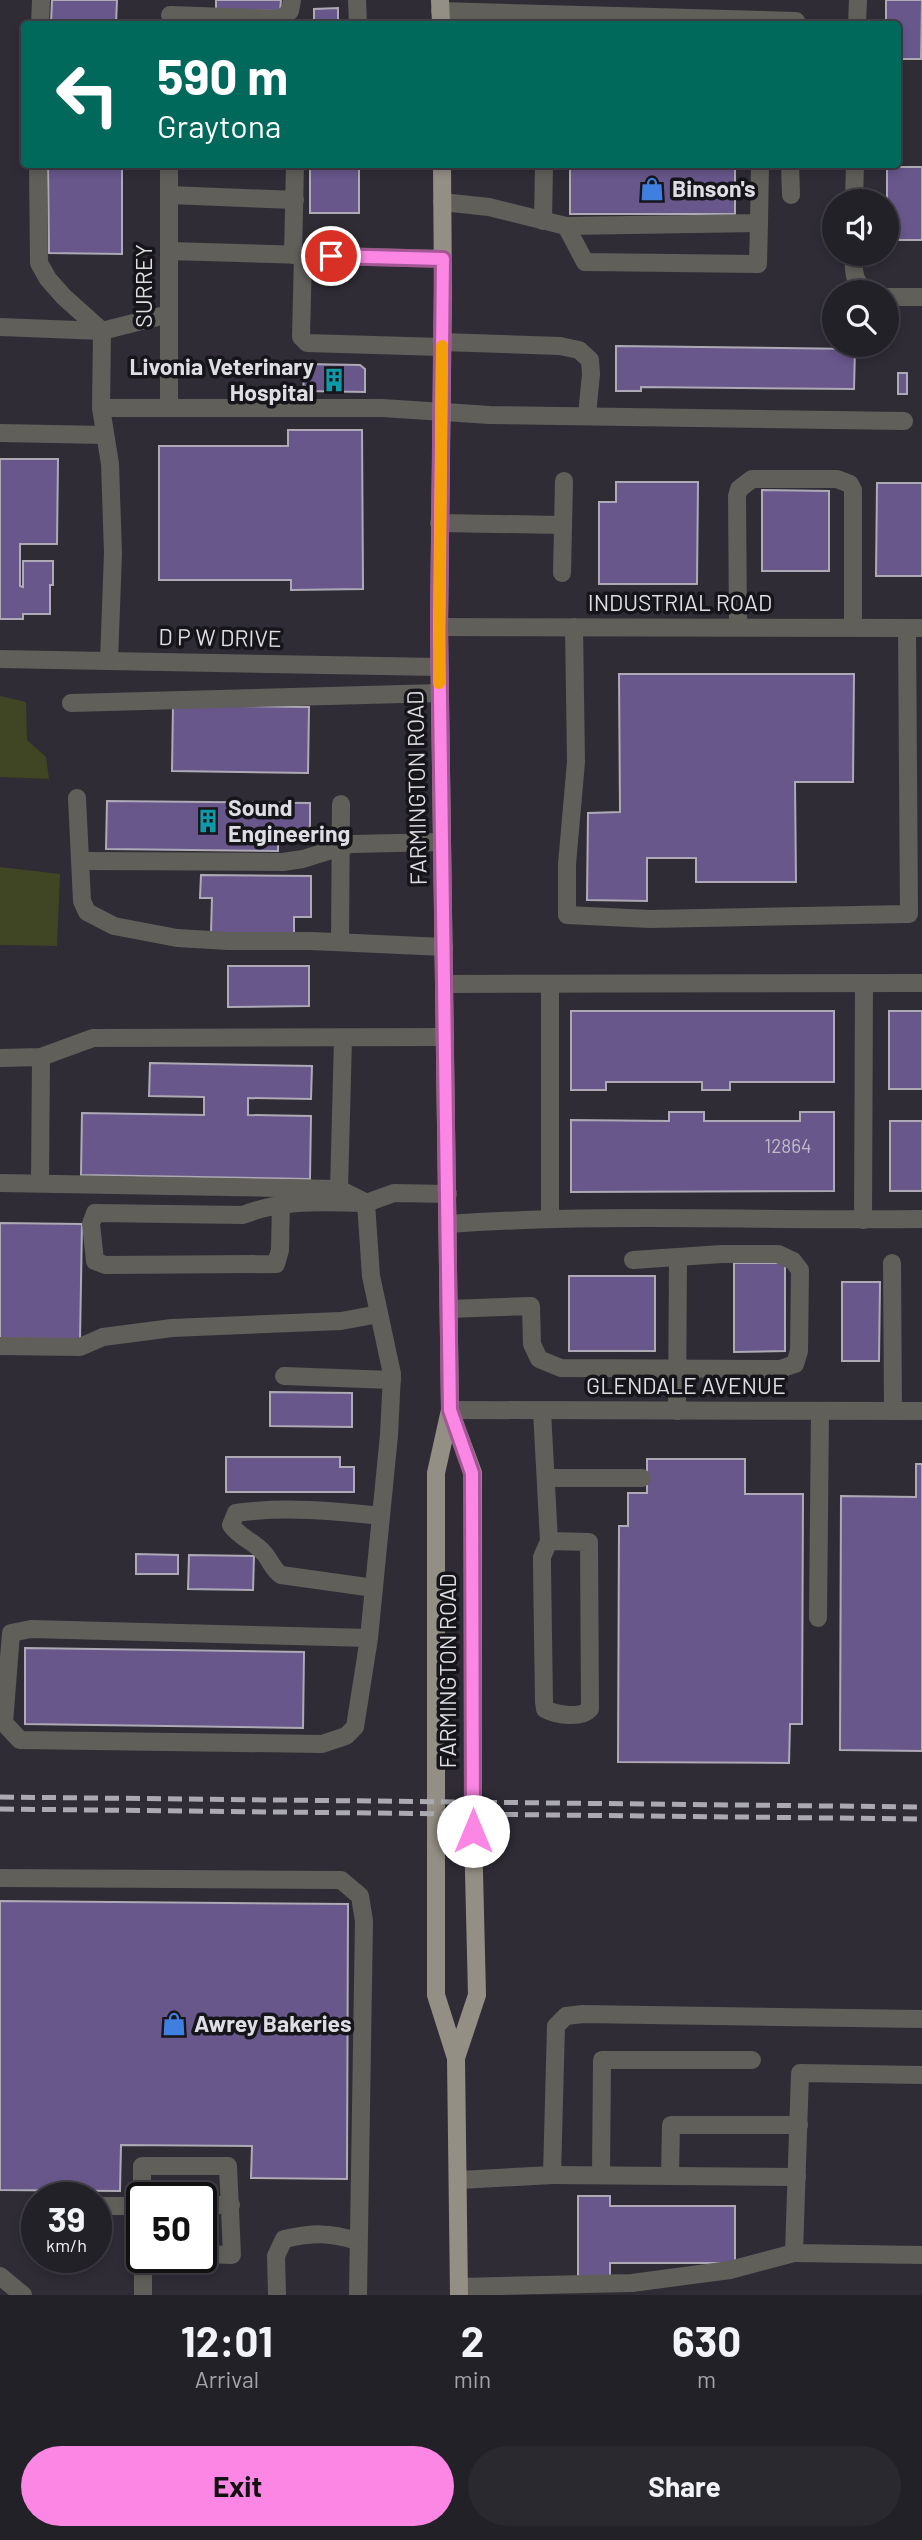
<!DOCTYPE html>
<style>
body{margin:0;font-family:Barlow,sans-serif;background:#2b2930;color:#f1f3f6;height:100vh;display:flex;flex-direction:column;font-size:26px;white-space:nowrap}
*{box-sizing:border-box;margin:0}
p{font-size:23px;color:#a3a3a8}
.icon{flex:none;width:38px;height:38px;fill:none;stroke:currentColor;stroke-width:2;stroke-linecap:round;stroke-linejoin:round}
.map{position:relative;height:2295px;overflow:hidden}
.panel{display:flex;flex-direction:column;background:#232128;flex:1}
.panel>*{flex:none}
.banner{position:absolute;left:21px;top:21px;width:880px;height:147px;border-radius:7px;box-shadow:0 4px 10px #0003,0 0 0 2px #403e45;background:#00695c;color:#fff;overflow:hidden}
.tools{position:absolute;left:822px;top:189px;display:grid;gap:14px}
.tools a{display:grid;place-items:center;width:77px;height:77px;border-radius:50%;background:#232128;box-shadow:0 4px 10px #0003,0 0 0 2px #403e45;font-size:35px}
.speed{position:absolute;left:21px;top:2182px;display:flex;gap:14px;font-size:35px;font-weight:700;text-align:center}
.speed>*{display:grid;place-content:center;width:91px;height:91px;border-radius:50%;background:#232128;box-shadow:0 4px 10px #0003,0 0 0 2px #403e45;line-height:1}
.speed small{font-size:18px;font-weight:400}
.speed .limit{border:4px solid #111;border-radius:10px;background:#fff;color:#111}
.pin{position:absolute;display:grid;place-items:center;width:60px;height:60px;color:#fff;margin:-30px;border:4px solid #fff;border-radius:50%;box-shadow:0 2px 7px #0007}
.me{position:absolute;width:77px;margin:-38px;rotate:0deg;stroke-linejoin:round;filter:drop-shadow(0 0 5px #0008)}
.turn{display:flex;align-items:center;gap:24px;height:147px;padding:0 21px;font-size:32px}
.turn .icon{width:91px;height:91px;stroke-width:2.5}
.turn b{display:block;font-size:49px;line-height:60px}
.eta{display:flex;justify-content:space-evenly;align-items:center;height:119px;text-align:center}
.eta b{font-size:42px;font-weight:700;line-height:49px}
.cta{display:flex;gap:14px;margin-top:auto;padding:14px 21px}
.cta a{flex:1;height:80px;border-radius:42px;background:#fb86e4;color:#111;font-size:28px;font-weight:700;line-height:80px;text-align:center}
.cta a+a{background:#2b2930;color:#f1f3f6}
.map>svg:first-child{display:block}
.green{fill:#404523}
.building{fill:#67578b;stroke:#adaab6;stroke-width:2}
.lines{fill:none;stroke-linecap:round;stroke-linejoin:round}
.minor{stroke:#615f5a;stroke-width:18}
.major{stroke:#948f85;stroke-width:18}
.rail{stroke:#acaab1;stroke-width:5;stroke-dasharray:14 7;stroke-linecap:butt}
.route-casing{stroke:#a35794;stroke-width:18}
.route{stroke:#fb86e4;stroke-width:12}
.slow{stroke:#f59e0b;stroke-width:12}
.labels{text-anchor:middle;stroke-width:7;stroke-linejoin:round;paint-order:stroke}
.number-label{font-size:19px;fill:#c0bccd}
.poi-label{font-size:23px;font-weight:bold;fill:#dedde3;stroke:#16151a;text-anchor:start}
.street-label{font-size:23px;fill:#dedde3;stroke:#16151a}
</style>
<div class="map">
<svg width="922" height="2295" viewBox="0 0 922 2295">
<rect width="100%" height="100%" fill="#2f2c36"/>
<!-- green -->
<g class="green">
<path d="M0,696L26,702L27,740L46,757L49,779L0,777Z"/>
<path d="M0,867L60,874L57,946L0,945Z"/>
</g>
<!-- building -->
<g class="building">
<path d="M52,0H117L116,24H51Z"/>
<path d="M216,0H281L280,11L216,10Z"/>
<path d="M886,0H922L921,59H898V24H886Z"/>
<path d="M338,8V24H314V9Z"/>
<path d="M48,164H122V254L49,253Z"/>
<rect x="310" y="164" width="49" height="49"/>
<rect x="570" y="164" width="165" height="50"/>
<rect x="887" y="167" width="35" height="73"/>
<path d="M616,346L855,349L854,389L641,387V391H616Z"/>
<path d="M305,364L360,365L365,369V392L303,391Z"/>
<rect x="898" y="373" width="9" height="21"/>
<path d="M288,430H362L363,589L291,590V580H159V446H288Z"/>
<path d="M0,459H58L57,544H20V586L23,587V561H53V585H50V614H23V619H0Z"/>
<path d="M616,482H698L697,584H599V502H616Z"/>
<path d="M877,483H922V576H876Z"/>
<path d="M762,490L829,491V571H762Z"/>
<path d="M619,674H854L853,782H795L796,882H696V858H647V901L587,900L588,813L620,812Z"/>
<path d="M173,705L309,707L308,773L172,771Z"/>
<path d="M107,801L310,803V839H278V851L106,849Z"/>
<path d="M201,875L311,876V917H294V934L211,933L212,898H200Z"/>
<path d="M228,966H309V1006L228,1007Z"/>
<path d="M571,1011H834V1082H730V1090H702V1082H606V1090H571Z"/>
<rect x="889" y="1011" width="33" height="78"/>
<path d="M150,1063L312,1066L311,1099L248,1098V1115L311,1116L310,1179L81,1175L82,1113L204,1115V1097L149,1096Z"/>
<path d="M669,1112H704V1121H800V1112H834V1191L571,1192V1120L669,1121Z"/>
<rect x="890" y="1121" width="32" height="70"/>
<path d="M0,1223L82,1224L80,1340H0Z"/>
<path d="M734,1263H785V1351L734,1352Z"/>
<rect x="569" y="1276" width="86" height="75"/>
<path d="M842,1282H880L879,1361H842Z"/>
<path d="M270,1392L352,1393V1427L270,1426Z"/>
<path d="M226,1457H340V1467H354V1492H226Z"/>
<path d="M647,1459H745V1494H803L802,1724H790L789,1763L618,1762L619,1526H628V1493H647Z"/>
<path d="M916,1464H922V1751L840,1750L841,1496L916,1497Z"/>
<path d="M136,1554L178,1555V1574H136Z"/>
<path d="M189,1555L254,1556L253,1590L188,1589Z"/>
<path d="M25,1648L304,1652L303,1728L25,1724Z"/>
<path d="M0,1901L348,1904L347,2179L251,2178L252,2146L121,2145L120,2191L0,2190Z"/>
<path d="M578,2196H610V2206H735V2263H610V2278H578Z"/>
</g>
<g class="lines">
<!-- minor -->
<g class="minor">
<path d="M357,0L358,24"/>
<path d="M440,11L796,21"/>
<path d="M170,15L281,19L290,11L292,0"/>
<path d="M40,24L41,0"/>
<path d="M857,24L858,0"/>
<path d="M38,164L39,263L48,279L64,297L102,331L101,408L110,464L113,553L109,661"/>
<path d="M790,164L791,195"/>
<path d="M169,195L295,200"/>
<path d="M854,201L855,164"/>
<path d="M442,202L489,207L566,226L759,223L760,164"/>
<path d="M543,221L544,164"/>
<path d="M566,226L585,262L758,264L759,223"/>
<path d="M169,251L443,259"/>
<path d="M854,254C853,269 853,286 870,292"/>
<path d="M293,255L295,164"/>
<path d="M303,255L301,337L307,343L441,347"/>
<path d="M887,297H922"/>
<path d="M0,327L102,331L169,314"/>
<path d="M442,342L560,346L579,350L590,360L591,374L587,415"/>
<path d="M169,407V164"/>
<path d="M101,408H382L490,415L904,421"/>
<path d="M0,433L105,435"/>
<path d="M439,523L563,525"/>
<path d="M562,573L564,481"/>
<path d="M439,627L922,628"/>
<path d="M574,627L576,762L567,864V915L650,919L909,914L907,628"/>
<path d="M738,627L737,496L739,489L752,479H837L850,484L853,490V627"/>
<path d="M0,659L439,667"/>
<path d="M71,703L440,693"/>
<path d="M77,798L82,901L87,912L114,926L177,938L228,941H311L444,947"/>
<path d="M81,861L283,862L303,859L351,844L442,842"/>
<path d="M340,942L341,804"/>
<path d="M444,984L922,983"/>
<path d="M550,984V1218"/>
<path d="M0,1058L41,1057L93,1038L445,1037"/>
<path d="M0,1183L339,1189L363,1201"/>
<path d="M40,1183L41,1057"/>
<path d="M339,1189L343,1039"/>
<path d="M281,1203L280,1250L276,1264L105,1265L95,1261L91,1224L95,1213L243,1215C283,1199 323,1202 366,1203"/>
<path d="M863,1220L864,983"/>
<path d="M448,1224C606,1213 764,1221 922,1219"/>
<path d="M892,1263L893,1411"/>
<path d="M449,1309L531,1306L532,1344L539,1359L561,1368L780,1369L795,1364L799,1351L800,1270L793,1261L778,1254H722L633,1260"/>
<path d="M0,1346L80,1347L103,1337L172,1328L341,1321L379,1314"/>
<path d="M284,1376L392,1380"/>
<path d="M450,1410L922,1411"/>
<path d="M542,1411L549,1541L589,1542L590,1709C581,1719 556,1715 545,1709L544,1702L542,1566V1557L549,1541"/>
<path d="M677,1411L678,1257"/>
<path d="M547,1478H642"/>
<path d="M374,1588L281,1575C272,1569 270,1559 263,1552C253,1541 239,1537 231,1525L236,1513C283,1506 334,1511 381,1516"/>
<path d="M818,1618L820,1411"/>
<path d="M369,1638L31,1629L11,1633L4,1723L20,1740L322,1744L346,1736L355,1727L369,1638L389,1435L392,1374L371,1276L366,1203L394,1193L448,1194"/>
<path d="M0,1878L341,1880L360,1896L364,1921L358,2295"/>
<path d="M922,2075L800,2073L794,2253L922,2255"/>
<path d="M552,2175L797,2177"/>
<path d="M601,2175L602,2060H752"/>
<path d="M670,2175L671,2125H799"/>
<path d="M459,2180L552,2175L556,2026L566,2016L583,2014L922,2019"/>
<path d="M201,2205H231"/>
<path d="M96,2206H142"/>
<path d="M142,2221V2166H228L232,2255L201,2254"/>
<path d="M143,2258V2295"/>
<path d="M0,2276L23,2295"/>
<path d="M459,2287L632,2283L730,2270L794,2253"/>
<path d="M277,2295L276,2256L284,2239C313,2233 328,2232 357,2241"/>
</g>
<!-- major -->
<g class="major">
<path d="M440,0L441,24"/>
<path d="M442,164L443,291L439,627L450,1410L436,1473V1995L456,2058L459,2295"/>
<path d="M450,1411L473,1473V1831L477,1995L456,2058"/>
</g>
<!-- rail -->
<g class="rail">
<path d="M0,1797L922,1807"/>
<path d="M0,1809L922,1819"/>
</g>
</g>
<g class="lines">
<!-- route casing -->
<g class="route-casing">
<path id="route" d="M331,256L443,259L439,627L450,1410L472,1473L473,1831"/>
</g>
<!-- route -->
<use href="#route" class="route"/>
<!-- slow -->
<path class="slow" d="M439,683L442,346"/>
</g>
<!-- icons -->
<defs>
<g id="shop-bare" transform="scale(1.89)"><path d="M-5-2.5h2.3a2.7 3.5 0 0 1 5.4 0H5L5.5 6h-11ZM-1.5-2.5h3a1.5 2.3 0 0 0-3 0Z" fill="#3f7fe0" stroke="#16151a" stroke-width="2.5" paint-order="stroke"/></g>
<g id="building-bare" transform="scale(1.89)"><path d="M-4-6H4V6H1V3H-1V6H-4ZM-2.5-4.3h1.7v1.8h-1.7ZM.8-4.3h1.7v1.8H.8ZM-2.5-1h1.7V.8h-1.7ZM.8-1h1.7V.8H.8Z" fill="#0f9aa8" stroke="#16151a" stroke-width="2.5" paint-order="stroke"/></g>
</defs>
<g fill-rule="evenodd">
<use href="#shop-bare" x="652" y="189"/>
<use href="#building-bare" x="334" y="380"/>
<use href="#building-bare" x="208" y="821"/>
<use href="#shop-bare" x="174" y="2024"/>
</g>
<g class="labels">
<!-- number labels -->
<g class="number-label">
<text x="788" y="1153">12864</text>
</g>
<!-- poi labels -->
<g class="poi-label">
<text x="672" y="197">Binson's</text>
<text x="314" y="375" text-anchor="end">Livonia Veterinary<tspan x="314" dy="26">Hospital</tspan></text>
<text x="228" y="816">Sound<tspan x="228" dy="26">Engineering</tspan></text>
<text x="194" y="2032">Awrey Bakeries</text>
</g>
<!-- street labels -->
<g class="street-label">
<text transform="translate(144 286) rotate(-90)" y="8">SURREY</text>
<text x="680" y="611">INDUSTRIAL ROAD</text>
<text transform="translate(220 638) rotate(1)" y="8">D P W DRIVE</text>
<text transform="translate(417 788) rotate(-91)" y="8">FARMINGTON ROAD</text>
<text x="686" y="1394">GLENDALE AVENUE</text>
<text transform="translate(448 1671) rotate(-90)" y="8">FARMINGTON ROAD</text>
</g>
</g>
</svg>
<div class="tools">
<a><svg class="icon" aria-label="sound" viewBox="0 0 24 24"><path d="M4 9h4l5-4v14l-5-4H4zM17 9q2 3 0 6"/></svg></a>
<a><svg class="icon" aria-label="search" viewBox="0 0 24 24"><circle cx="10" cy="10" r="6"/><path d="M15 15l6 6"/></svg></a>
</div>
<div class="speed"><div>39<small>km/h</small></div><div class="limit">50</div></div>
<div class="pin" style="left:331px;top:256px;background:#d93025"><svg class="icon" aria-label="arrive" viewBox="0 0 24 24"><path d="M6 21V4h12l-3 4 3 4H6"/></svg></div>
<svg class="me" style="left:473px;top:1831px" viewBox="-20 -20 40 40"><circle r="19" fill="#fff"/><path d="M0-13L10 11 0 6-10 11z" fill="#fb86e4"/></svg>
<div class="banner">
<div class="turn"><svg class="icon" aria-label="left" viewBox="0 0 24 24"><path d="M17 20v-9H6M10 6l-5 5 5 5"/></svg><div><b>590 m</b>Graytona</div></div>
</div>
</div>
<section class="panel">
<div class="eta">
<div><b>12:01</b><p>Arrival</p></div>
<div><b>2</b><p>min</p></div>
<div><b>630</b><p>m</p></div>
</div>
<div class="cta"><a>Exit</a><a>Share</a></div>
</section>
